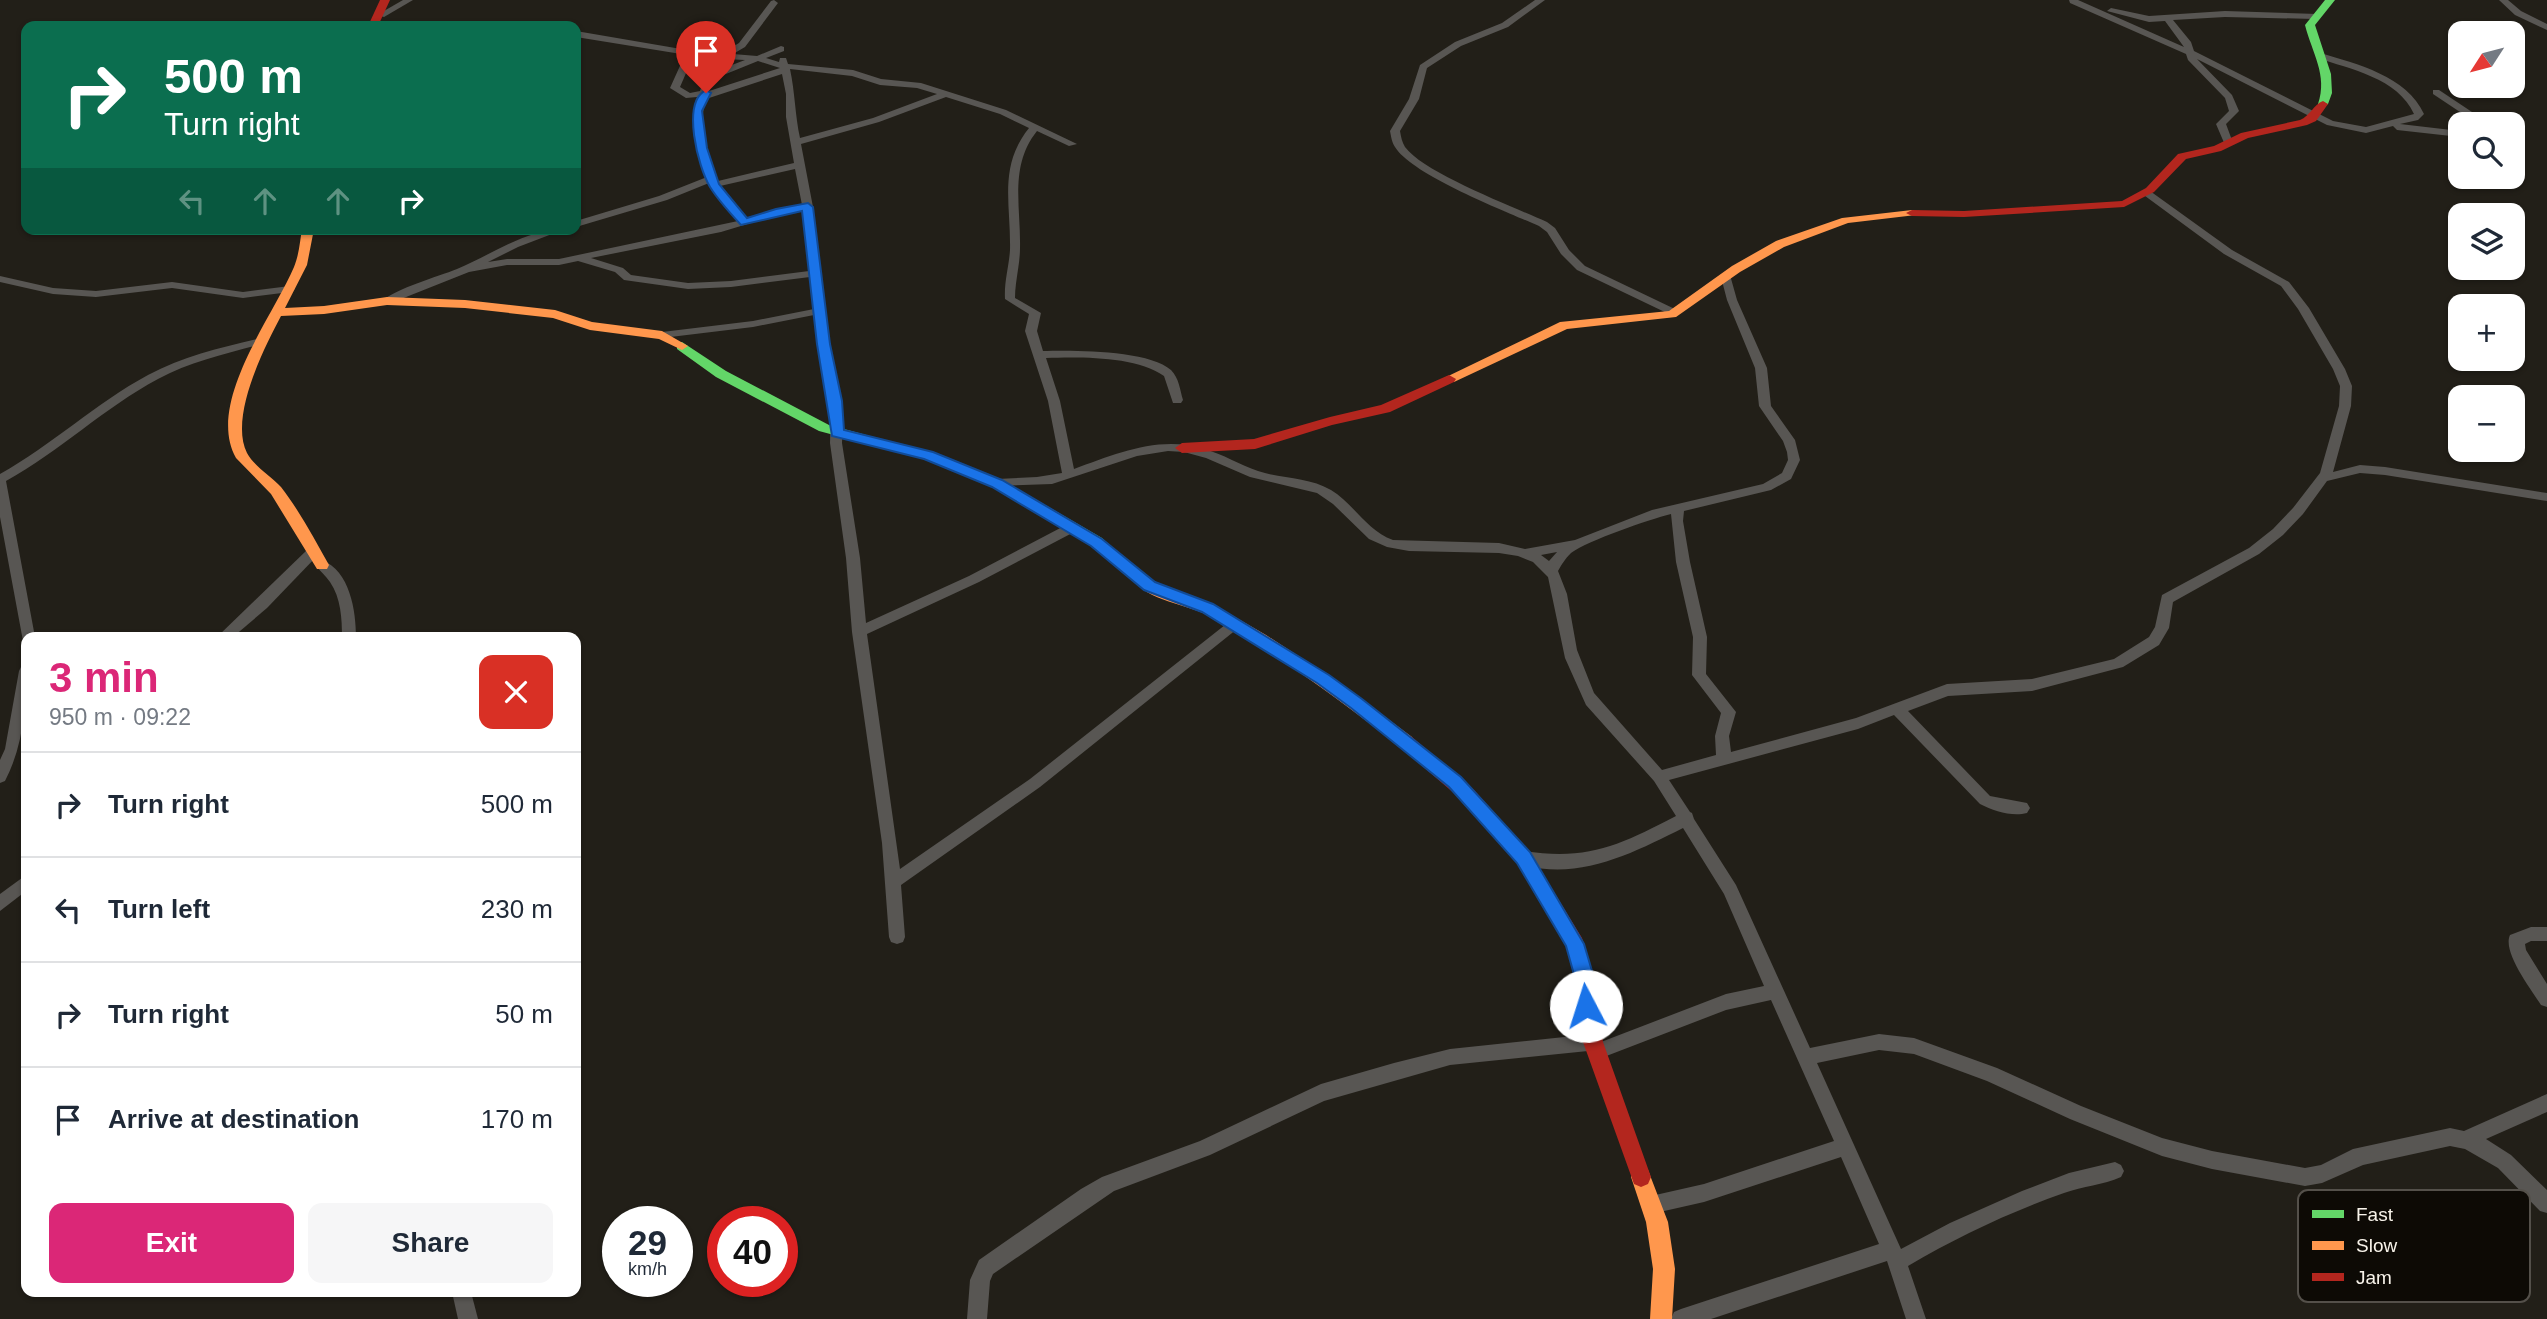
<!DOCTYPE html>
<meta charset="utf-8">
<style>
body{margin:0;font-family:Arial,sans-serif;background:#f6f6f7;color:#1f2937;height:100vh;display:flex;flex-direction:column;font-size:26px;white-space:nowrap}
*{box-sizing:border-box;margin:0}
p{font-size:23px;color:#747a83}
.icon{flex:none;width:38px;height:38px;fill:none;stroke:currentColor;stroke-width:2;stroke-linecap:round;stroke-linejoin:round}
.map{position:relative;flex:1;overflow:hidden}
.panel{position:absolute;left:21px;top:632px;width:560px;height:665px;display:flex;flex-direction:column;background:#fff;border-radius:14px;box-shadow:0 2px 5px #0004}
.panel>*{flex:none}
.hud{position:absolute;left:21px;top:21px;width:560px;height:214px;border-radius:14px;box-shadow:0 2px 5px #0004;background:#0b6e4f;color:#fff;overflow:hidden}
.needle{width:46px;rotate:234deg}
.fabs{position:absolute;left:2448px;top:21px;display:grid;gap:14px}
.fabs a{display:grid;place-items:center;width:77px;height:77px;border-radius:14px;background:#fff;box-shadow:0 2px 5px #0004;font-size:35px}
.speed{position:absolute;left:602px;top:1206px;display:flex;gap:14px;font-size:35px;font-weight:700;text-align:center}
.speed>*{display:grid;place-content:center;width:91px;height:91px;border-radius:50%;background:#fff;box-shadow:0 2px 5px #0004;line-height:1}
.speed small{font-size:18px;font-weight:400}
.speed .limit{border:10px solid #d22;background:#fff;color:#111}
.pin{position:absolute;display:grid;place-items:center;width:60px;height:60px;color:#fff;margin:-72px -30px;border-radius:50% 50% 50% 0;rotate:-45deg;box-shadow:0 0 7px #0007}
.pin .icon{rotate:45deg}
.me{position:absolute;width:77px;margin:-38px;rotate:355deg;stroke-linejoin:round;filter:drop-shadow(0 0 5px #0008)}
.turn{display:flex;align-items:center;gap:24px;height:147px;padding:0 28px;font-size:32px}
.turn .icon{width:91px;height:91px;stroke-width:2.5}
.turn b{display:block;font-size:49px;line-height:60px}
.lanes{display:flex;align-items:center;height:66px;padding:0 28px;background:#0003;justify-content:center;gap:35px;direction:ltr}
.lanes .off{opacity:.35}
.round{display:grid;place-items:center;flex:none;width:74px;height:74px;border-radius:14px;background:#f6f6f7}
.headline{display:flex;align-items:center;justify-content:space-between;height:119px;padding:0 28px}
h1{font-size:42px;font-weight:600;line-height:52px;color:#db2777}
.primary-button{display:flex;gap:14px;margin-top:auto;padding:14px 28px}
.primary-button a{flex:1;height:80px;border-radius:14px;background:#db2777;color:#fff;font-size:28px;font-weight:600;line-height:80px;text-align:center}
.primary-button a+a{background:#f6f6f7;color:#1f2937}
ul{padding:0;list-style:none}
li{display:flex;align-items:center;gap:21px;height:105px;padding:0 28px;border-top:2px solid #e0e1e3}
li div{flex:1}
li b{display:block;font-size:26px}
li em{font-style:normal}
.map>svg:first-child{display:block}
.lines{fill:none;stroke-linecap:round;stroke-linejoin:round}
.street{fill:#585653;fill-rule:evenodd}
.fast{fill:#63d668;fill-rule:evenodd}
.slow{fill:#ff974d;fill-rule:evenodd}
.jam{fill:#b3261e;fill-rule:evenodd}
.route{fill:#1a73e8;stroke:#114b97;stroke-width:2}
.key{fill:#0d0a05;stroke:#54504a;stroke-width:2}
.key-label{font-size:19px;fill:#f8f3ea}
</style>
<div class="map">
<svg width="2547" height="1319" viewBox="0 0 2547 1319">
<rect width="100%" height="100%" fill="#221f18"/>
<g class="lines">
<!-- street -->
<g class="street">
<path d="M403,0H413L384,17L377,15Z"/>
<path d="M774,0L778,3L745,47L733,54L757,56L781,46L784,47V51L766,58L779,62L780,58H786L788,64L853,70L881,79L921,83L1006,110L1077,144L1069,146L1037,131C1009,166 1021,207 1020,248C1020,265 1015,281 1015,298L1041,313L1037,331L1043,351C1073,350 1149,350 1171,370C1179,378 1180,390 1183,400L1181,403H1173L1164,376C1136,356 1080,357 1046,358L1060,401L1074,469C1116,454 1159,435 1204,449C1223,454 1240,465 1258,471C1282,479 1309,477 1331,490C1354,504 1367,531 1393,540L1499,543L1525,549L1575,540L1652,510L1763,484L1782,473L1788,460L1787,452L1783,441L1759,406L1755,368L1727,300L1721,277L1722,275H1730L1737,300L1767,368L1771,406L1795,440L1800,460L1791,479L1771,490L1684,511L1683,521L1690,562L1707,637L1706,674L1736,712L1729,736L1731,752L1856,718L1947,684L2032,679L2114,659L2149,637L2155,627L2162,595L2249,548L2273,529L2293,508L2320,473L2339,406L2340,386L2333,369L2298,309L2281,286L2224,254L2141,193L2150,191L2232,250L2289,282L2309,308L2345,369L2352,386L2351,406L2333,472L2360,465L2385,467L2547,493V501L2385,475L2360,473L2327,481L2303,514L2283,535L2259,554L2173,602L2169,628L2159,645L2123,667L2032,691L1948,696L1908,711L1990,796L2027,803L2030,808L2027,813C2012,817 1994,811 1980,804L1894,715L1858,729L1669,780L1690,812L1692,813L1694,819L1736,885L1810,1048L1879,1034L1914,1038L1997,1068L2081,1106L2162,1138L2212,1151L2305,1168L2321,1165L2353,1149L2450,1128L2464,1131L2547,1094V1112L2486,1139L2511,1155L2547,1190V1213L2540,1211L2498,1168L2465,1149L2450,1146L2363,1165L2322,1183L2305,1186L2212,1169L2162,1156L2070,1119L1987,1081L1914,1054L1879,1050L1817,1063L1901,1249L1950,1223L2022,1191L2069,1173L2115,1162L2121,1165L2124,1171L2121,1177C2103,1185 2083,1186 2064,1193C2010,1212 1957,1237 1908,1266L1926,1319H1906L1887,1261L1711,1319H1671L1674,1312L1681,1309L1879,1244L1841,1157L1704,1202L1651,1214L1644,1212L1642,1205L1644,1198L1651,1196L1704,1184L1834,1141L1771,1000L1726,1010L1596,1060L1590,1058L1588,1051L1450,1065L1324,1101L1210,1155L1114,1191L993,1274L990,1281L987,1319H967L970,1280L979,1260L1081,1189L1102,1177L1200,1141L1321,1084L1394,1063L1450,1049L1593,1034L1599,1036L1601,1042L1726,994L1764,986L1724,894L1683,828C1633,853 1576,883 1518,863L1516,858L1518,853L1524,851C1588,861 1620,845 1676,816L1654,781L1586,705L1565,658L1548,577L1533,562L1518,556L1499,553L1409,551L1387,547L1369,539L1333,504L1317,493L1250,477L1206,458L1184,452L1168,451L1137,456L1052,484L993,486L991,483L993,480L997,479L1037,477L1062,473L1048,401L1025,331L1029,314L1005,299C1004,282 1009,266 1010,250C1011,204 998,167 1029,128L1000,114L946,97L879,122L801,144L813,207L829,344L843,411L842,443L860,558L866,623L969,576L1066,525L1071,523L1077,528L1076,531L979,582L867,634L900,869L1030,779L1230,621H1240L1242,625L1040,787L901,885L905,937L903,942L897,944L891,942L889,937L882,843L852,632L846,558L830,443L831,411L817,344L814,315L753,327L662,338L656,335L662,332L753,321L814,309L810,277L731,287L688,289L624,280L615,272L578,261L559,265H507L469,272L391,303L387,304L382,301C397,288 437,277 457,269C493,254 526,229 565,229L518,247L488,262L507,259H559L738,221L709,183L667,200L576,227V221L659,196L707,177C698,151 688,124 697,97L686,98L670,88L684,57L681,54L576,37V31L687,50L693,57L680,87L690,93L700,91C703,82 706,75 716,72L709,68V61L739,43L771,1ZM725,59L745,60L724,68L717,66V64ZM758,61L780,68L709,91L716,78ZM790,69L852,76L880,85L917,88L937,94L873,118L800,138C795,115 795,92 790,69ZM782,74L786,94V117L794,163L718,181C709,155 697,126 706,99ZM795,169L802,205L776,209L746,218L720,186ZM803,211L809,271L731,281L688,283L631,275L623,268L591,258L721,232L777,215ZM1671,514L1676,562L1693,637L1692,675L1721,713L1715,736L1716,755L1662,770L1594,693L1577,650L1567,594L1558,571C1562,564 1565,559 1571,553C1589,540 1648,520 1671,514ZM1557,552L1549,561L1541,555Z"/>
<path d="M1535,0H1545L1508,27L1461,46L1427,68L1419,99L1400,131C1401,137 1402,142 1405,147C1424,173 1514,207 1547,222L1555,228L1569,250L1585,266L1679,311V315H1671L1577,270L1561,254L1547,232L1539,226C1507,212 1412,175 1395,147C1392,143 1391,136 1390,131L1409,99L1420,65L1455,42L1502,23Z"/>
<path d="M2069,0H2078L2184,47L2165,21L2149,22L2107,11L2111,8L2149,16L2225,11L2318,14V18L2315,19L2225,17L2173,20L2191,42L2194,51L2333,121L2366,127L2414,114C2398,78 2350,69 2317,58V54L2320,53C2357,64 2407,76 2424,114L2418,120L2400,124L2460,131V137L2397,130L2393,126L2366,133L2327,125L2197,59L2232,95L2239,111L2226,124L2233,143L2225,145L2216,124L2229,111L2225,98L2188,60L2186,54L2070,3Z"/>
<path d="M2499,0H2508L2521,11L2547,24V30L2515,15Z"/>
<path d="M2433,90H2439L2472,112L2482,124H2472L2466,116L2433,94Z"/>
<path d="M0,276L53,288L96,291L172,282L243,292L290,286L295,289L290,292L243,298L172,288L96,297L53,294L0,282Z"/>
<path d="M261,338L265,339V343C229,353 191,361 158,379C104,408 60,451 6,481L35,637H26V642L23,641L0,517V474C52,445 96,403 148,375C183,356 223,347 261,338Z"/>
<path d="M312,548L317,550L319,553L317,556L267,608L233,637H217L307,550Z"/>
<path d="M322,560C350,571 356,611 356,637H342C342,619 341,598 330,582C326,576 320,571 315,565Z"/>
<path d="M26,666C26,707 24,744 5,781L0,783V760L5,749L19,671L21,667Z"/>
<path d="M26,875V891L0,911V894Z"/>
<path d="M2531,927H2547V941H2531L2525,944L2526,950L2547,984V1007L2541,1005C2531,989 2502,952 2510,935Z"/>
<path d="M452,1292H471L478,1319H458Z"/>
</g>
<!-- fast -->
<g class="fast">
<path d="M2325,0H2335L2315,25L2331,74L2332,93L2328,104L2323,107L2318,104C2328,75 2312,53 2305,25Z"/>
<path d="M682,342L726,371L829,425L933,453L1002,480L1102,538L1147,579L1145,583H1135L1092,546L992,486L923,459L819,431L716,377L677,349V343Z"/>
</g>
<!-- slow -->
<g class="slow">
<path d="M1912,210L1918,213L1916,215L1848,223L1784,247L1740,272L1676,317L1567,329L1454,382H1444L1442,379L1560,322L1669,311L1732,266L1776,241L1842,218Z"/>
<path d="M302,229H314L307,265L285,308L324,306L387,297L465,300L555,310L592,322L662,331L688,346L682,350L659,339L590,330L553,318L465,308L387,305L324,314L281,316C264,348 229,417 247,453C254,466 271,476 281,487C299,510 315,540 329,565L327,569H317L271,494L236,458C205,403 274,315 294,267C299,255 300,241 302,229Z"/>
<path d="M1140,574L1161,585L1214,605L1266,635L1341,684L1412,737L1414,742L1412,747H1400C1339,699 1277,654 1209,616C1187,604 1147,601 1133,579Z"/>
<path d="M1641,1167L1648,1170L1668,1222L1675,1269L1672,1319H1650L1653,1269L1646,1222L1631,1177L1634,1170Z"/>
</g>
<!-- jam -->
<g class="jam">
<path d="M380,0H390L378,26H368Z"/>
<path d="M2323,101L2328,104L2316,121L2307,125L2248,138L2221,151L2186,159L2154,192L2124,207L1964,217L1912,216L1906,213L1912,210L1964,211L2122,201L2146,188L2178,154L2214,146L2241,133L2300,120C2310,116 2314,104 2323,101Z"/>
<path d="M1449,375L1456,379L1454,382L1390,412L1332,425L1255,449L1182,453L1175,448L1182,443L1254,439L1330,417L1381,405Z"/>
<path d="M1406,735L1412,737L1474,790L1530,853L1582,938L1592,971L1603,1042L1651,1177L1648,1184L1641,1187L1634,1184L1583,1042L1574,971L1566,946L1518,863L1462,800L1400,747L1398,742L1400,737Z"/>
</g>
</g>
<!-- route -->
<path class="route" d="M706,90L711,93L702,111L707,148L719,184L747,218L776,209L808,203L813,207L830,344L842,401L844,430L933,452L1002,480L1102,539L1155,582L1213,604L1329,675L1362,699L1461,777L1530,852L1584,944L1592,971L1595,1006L1593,1013L1586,1015L1579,1013L1573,971L1566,946L1517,863L1449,787L1351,708L1317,683L1202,612L1144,590L1091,546L992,487L924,459L832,436L817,344L802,211L741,225C730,213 718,200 710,187C698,167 681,102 706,90Z"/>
<!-- legend -->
<rect x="2298" y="1190" width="232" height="112" rx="10" class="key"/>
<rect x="2312" y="1210" width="32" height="8" fill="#63d668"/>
<rect x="2312" y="1241" width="32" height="9" fill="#ff974d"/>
<rect x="2312" y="1273" width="32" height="8" fill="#b3261e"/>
<g class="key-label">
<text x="2356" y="1221">Fast</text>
<text x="2356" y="1252">Slow</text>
<text x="2356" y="1284">Jam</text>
</g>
</svg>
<div class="fabs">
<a><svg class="needle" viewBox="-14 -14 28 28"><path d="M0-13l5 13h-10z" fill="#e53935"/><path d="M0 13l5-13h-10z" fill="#747a83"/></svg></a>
<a><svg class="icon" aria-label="search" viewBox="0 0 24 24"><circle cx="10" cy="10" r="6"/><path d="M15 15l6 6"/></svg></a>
<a><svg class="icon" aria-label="layers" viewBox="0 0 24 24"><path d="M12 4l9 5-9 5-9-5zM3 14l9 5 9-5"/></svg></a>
<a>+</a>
<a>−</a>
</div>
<div class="speed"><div>29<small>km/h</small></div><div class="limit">40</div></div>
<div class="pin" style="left:706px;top:93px;background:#d93025"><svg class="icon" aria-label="arrive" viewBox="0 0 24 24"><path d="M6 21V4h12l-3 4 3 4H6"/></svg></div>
<svg class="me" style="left:1586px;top:1006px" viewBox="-20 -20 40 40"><circle r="19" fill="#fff"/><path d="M0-13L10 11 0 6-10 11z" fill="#1a73e8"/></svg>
<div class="hud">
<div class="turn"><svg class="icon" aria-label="right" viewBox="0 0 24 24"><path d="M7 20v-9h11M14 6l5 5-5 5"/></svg><div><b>500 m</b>Turn right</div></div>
<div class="lanes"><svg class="icon off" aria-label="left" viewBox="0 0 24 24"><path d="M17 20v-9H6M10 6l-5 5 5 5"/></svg><svg class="icon off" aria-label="ahead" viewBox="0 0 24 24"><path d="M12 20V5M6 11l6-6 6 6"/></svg><svg class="icon off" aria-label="ahead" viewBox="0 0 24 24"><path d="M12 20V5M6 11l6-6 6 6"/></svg><svg class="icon" aria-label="right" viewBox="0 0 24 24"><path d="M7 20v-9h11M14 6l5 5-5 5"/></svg></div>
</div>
<section class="panel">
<div class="headline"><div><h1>3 min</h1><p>950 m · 09:22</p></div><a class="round" style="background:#d93025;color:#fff"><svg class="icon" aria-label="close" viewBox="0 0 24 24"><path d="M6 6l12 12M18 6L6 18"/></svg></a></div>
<ul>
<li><svg class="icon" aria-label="right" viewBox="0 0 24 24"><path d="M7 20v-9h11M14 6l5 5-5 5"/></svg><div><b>Turn right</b></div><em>500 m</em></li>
<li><svg class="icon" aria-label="left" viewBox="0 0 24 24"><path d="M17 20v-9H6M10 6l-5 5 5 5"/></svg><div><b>Turn left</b></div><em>230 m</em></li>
<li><svg class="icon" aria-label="right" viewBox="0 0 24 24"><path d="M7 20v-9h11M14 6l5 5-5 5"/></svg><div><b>Turn right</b></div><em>50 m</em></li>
<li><svg class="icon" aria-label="arrive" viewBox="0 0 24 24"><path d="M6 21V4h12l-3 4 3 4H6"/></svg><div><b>Arrive at destination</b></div><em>170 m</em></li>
</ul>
<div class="primary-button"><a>Exit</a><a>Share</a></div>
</section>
</div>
